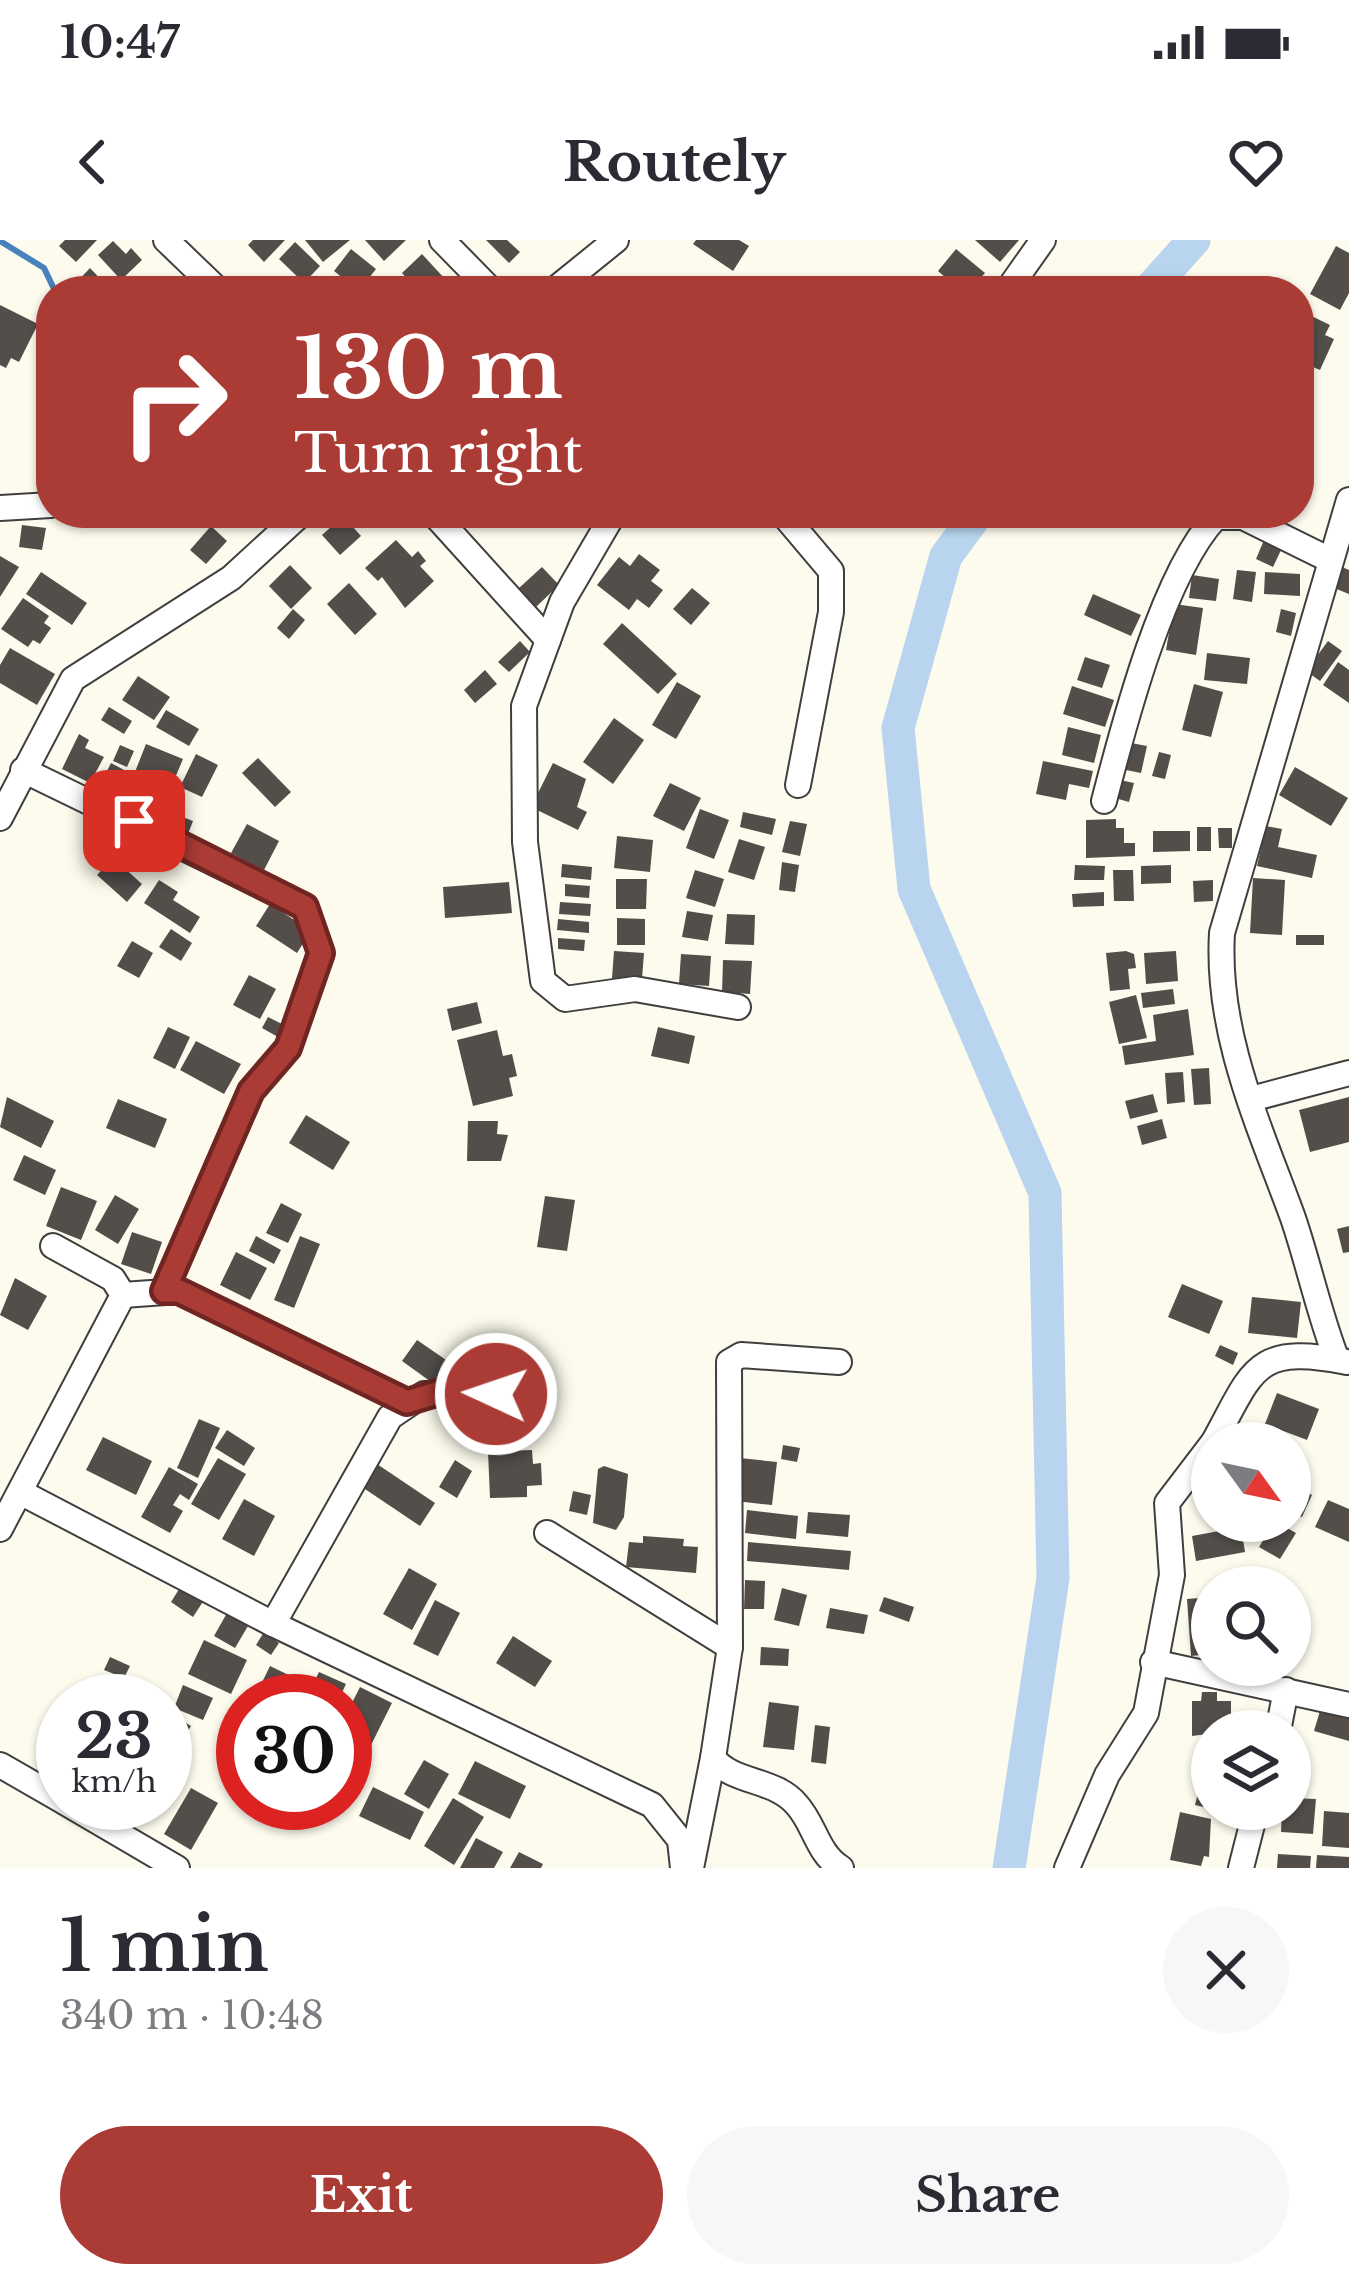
<!DOCTYPE html>
<meta charset="utf-8">
<style>
body{margin:0;font-family:"Libre Baskerville",serif;background:#f7f7f7;color:#2b2b33;height:100vh;display:flex;flex-direction:column;font-size:45px;white-space:nowrap}
*{box-sizing:border-box;margin:0}
p{font-size:39px;color:#7c7c81}
.icon{flex:none;width:66px;height:66px;fill:none;stroke:currentColor;stroke-width:2;stroke-linecap:round;stroke-linejoin:round}
.map{position:relative;height:1628px;overflow:hidden}
.details{display:flex;flex-direction:column;background:#fff;flex:1}
.details>*{flex:none}
.hud{position:absolute;left:36px;top:36px;width:1278px;height:252px;border-radius:48px;box-shadow:0 3px 9px #0004;background:#ab3b35;color:#fff;overflow:hidden}
.needle{width:78px;rotate:123deg}
.tools{position:absolute;left:1191px;top:1182px;display:grid;gap:24px}
.tools a{display:grid;place-items:center;width:120px;height:120px;border-radius:50%;background:#fff;box-shadow:0 3px 9px #0004;font-size:60px}
.speed{position:absolute;left:36px;top:1434px;display:flex;gap:24px;font-size:60px;font-weight:700;text-align:center}
.speed>*{display:grid;place-content:center;width:156px;height:156px;border-radius:50%;background:#fff;box-shadow:0 3px 9px #0004;line-height:1}
.speed small{font-size:30px;font-weight:400}
.speed .limit{border:18px solid #d22;background:#fff;color:#111}
.pin{position:absolute;display:grid;place-items:center;width:102px;height:102px;color:#fff;margin:-51px;border-radius:24px;box-shadow:0 6px 18px #0006}
.me{position:absolute;width:132px;margin:-66px;rotate:273deg;stroke-linejoin:round;filter:drop-shadow(0 0 9px #0008)}
.turn{display:flex;align-items:center;gap:42px;height:252px;padding:0 60px;font-size:54px}
.turn .icon{width:156px;height:156px;stroke-width:2.5}
.turn b{display:block;font-size:84px;line-height:102px}
.round{display:grid;place-items:center;flex:none;width:126px;height:126px;border-radius:63px;background:#f7f7f7}
.overview{display:flex;align-items:center;justify-content:space-between;height:204px;padding:0 60px}
h1{font-size:72px;font-weight:800;line-height:90px}
.button{display:flex;gap:24px;margin-top:auto;padding:24px 60px}
.button a{flex:1;height:138px;border-radius:72px;background:#ab3b35;color:#fff;font-size:48px;font-weight:800;line-height:138px;text-align:center}
.button a+a{background:#f7f7f7;color:#2b2b33}
.status{display:flex;justify-content:space-between;align-items:center;height:84px;padding:0 60px;background:#fff;direction:ltr}
.status svg{height:33px;fill:currentColor}
header{display:flex;justify-content:space-between;align-items:center;height:156px;padding:0 60px;background:#fff;font-size:54px;font-weight:800}
.map>svg:first-child{display:block}
.lines{fill:none;stroke-linecap:round;stroke-linejoin:round}
.stream{stroke:#4782bc;stroke-width:6}
.river{stroke:#b8d4ee;stroke-width:33}
.building{fill:#534e4a}
.street-casing{stroke:#3f3f3f;stroke-width:28}
.street{stroke:#fff;stroke-width:24}
.route-casing{stroke:#6f2622;stroke-width:30}
.route{stroke:#ab3b35;stroke-width:21}
</style>
<div class="status"><b>10:47</b><svg viewBox="0 0 49 12"><path d="M0 12V9h3v3zM5 12V6h3v6zM10 12V3h3v9zM15 12V0h3v12zM26 1h20v11H26zM47 4h2v5h-2z"/></svg></div>
<header><svg class="icon" aria-label="back" viewBox="0 0 24 24"><path d="M15 5l-7 7 7 7"/></svg>Routely<svg class="icon" aria-label="heart" viewBox="0 0 24 24"><path d="M12 20l-8-8c-3-5 5-10 8-4 3-6 11-1 8 4z"/></svg></header>
<div class="map">
<svg width="1349" height="1628" viewBox="0 0 1349 1628">
<rect width="100%" height="100%" fill="#fdfbed"/>
<g class="lines">
<!-- stream -->
<path class="stream" d="M0,1L44,28L55,51"/>
<!-- river -->
<g class="river">
<path d="M1148,51L1194,0"/>
<path d="M978,273L946,316L898,488L914,649L1045,953L1053,1338L1009,1628"/>
</g>
</g>
<!-- building -->
<g class="building">
<path d="M65,0H97L76,22L59,6Z"/>
<path d="M253,0H285L264,22L248,5Z"/>
<path d="M305,0H350L323,22Z"/>
<path d="M365,0H406L384,21Z"/>
<path d="M486,0H507L520,12L509,23Z"/>
<path d="M696,0H739L749,6L733,31L693,4Z"/>
<path d="M975,0H1019L1000,22Z"/>
<path d="M113,1L126,14L131,8L142,20L121,40L98,15Z"/>
<path d="M295,2L320,26L304,43L279,19Z"/>
<path d="M1336,6L1349,13V53L1340,70L1310,54Z"/>
<path d="M351,9L376,29L359,51L334,31Z"/>
<path d="M956,9L985,33L969,51H961L938,31Z"/>
<path d="M422,14L456,51H418L402,33Z"/>
<path d="M90,28L108,47L104,51H80L74,45Z"/>
<path d="M937,36L954,51H924Z"/>
<path d="M0,65L38,84L19,122L11,118L6,128L0,125Z"/>
<path d="M1299,70L1330,85L1325,95L1334,99L1320,130L1299,121Z"/>
<path d="M343,276L361,296L340,315L322,295Z"/>
<path d="M22,285L46,288L42,310L19,307Z"/>
<path d="M211,286L227,301L206,324L190,310Z"/>
<path d="M396,300L412,317L418,311L426,321L420,326L434,341L405,368L382,337L378,341L365,328Z"/>
<path d="M1264,300L1282,308L1273,327L1256,319Z"/>
<path d="M639,314L660,330L651,341L663,350L649,368L637,359L629,370L597,345L619,317L630,326Z"/>
<path d="M0,316L19,327L0,357Z"/>
<path d="M290,325L312,348L291,369L269,346Z"/>
<path d="M542,327L559,345L536,367L519,348Z"/>
<path d="M1342,327L1349,330V354L1334,348Z"/>
<path d="M1237,330L1256,332L1252,362L1233,359Z"/>
<path d="M41,332L87,363L72,385L26,354Z"/>
<path d="M1265,332L1300,334V356L1264,354Z"/>
<path d="M1192,335L1219,339L1216,361L1189,358Z"/>
<path d="M349,343L377,374L355,395L327,364Z"/>
<path d="M692,348L710,363L691,385L673,369Z"/>
<path d="M1093,354L1141,375L1131,396L1084,375Z"/>
<path d="M23,358L49,376L44,383L51,388L40,404L33,400L28,407L1,389Z"/>
<path d="M1174,364L1203,368L1196,415L1166,410Z"/>
<path d="M293,369L305,380L289,399L277,388Z"/>
<path d="M1281,369L1296,373L1291,396L1276,392Z"/>
<path d="M622,383L677,434L658,454L603,404Z"/>
<path d="M520,401L530,412L509,432L498,422Z"/>
<path d="M1328,401L1342,411L1320,441L1306,431Z"/>
<path d="M10,408L55,434L37,465L0,443V425Z"/>
<path d="M1207,413L1250,418L1247,444L1204,440Z"/>
<path d="M1085,417L1110,425L1102,448L1077,440Z"/>
<path d="M1338,422L1349,430V463L1323,445Z"/>
<path d="M485,430L497,444L475,463L464,450Z"/>
<path d="M138,436L170,457L154,480L122,460Z"/>
<path d="M677,442L701,456L676,499L652,485Z"/>
<path d="M1194,444L1223,452L1211,497L1182,490Z"/>
<path d="M1072,446L1114,460L1105,487L1063,474Z"/>
<path d="M109,467L132,481L124,494L101,480Z"/>
<path d="M166,470L199,489L189,506L156,487Z"/>
<path d="M614,478L644,500L613,544L583,522Z"/>
<path d="M1068,487L1101,495L1094,523L1062,515Z"/>
<path d="M79,494L89,500L85,508L104,517L90,543L62,529Z"/>
<path d="M1131,503L1147,506L1141,533L1126,530Z"/>
<path d="M146,504L183,519L162,569L144,562L152,545L133,537Z"/>
<path d="M120,505L134,511L127,527L113,521Z"/>
<path d="M1159,512L1171,515L1165,539L1152,536Z"/>
<path d="M196,514L218,525L202,557L180,547Z"/>
<path d="M258,518L291,552L275,567L242,533Z"/>
<path d="M1043,521L1093,531L1089,548L1069,544L1066,560L1036,554Z"/>
<path d="M111,523L126,531L116,550L101,543Z"/>
<path d="M553,523L586,539L577,567L587,572L578,590L531,567Z"/>
<path d="M1295,527L1348,558L1331,586L1279,555Z"/>
<path d="M1120,540L1134,543L1129,562L1115,558Z"/>
<path d="M670,543L701,558L684,591L653,576Z"/>
<path d="M700,569L729,580L714,619L686,608Z"/>
<path d="M167,571L193,581L188,594L162,584Z"/>
<path d="M743,572L776,579L772,595L740,587Z"/>
<path d="M1116,579V588H1124V603H1135V616L1086,618V580Z"/>
<path d="M790,581L807,584L800,616L782,612Z"/>
<path d="M247,584L279,601L264,630L231,613Z"/>
<path d="M1266,586L1282,589L1278,607L1317,615L1312,638L1257,626Z"/>
<rect x="1197" y="587" width="14" height="24"/>
<path d="M1218,588H1232V608H1219Z"/>
<path d="M1153,591H1190V611L1153,612Z"/>
<path d="M617,596L653,600L650,632L614,628Z"/>
<path d="M739,599L765,607L754,640L728,632Z"/>
<path d="M113,618L142,644L127,662L97,635Z"/>
<path d="M782,622L799,625L795,652L779,650Z"/>
<path d="M562,624L592,627L591,640L561,637Z"/>
<path d="M1075,625L1105,626L1104,640H1074Z"/>
<path d="M1171,625V643L1141,644V626Z"/>
<path d="M695,630L724,639L715,667L686,658Z"/>
<path d="M1113,630H1133L1134,661H1114Z"/>
<path d="M1253,638L1285,640L1282,695L1250,693Z"/>
<path d="M616,639H647L646,669H616Z"/>
<path d="M159,640L178,652L173,660L200,677L190,693L144,663Z"/>
<path d="M1213,640V661L1194,662L1193,641Z"/>
<path d="M509,642L512,673L445,678L443,647Z"/>
<path d="M565,644L590,646L589,658L565,656Z"/>
<path d="M1104,652V666L1073,667L1072,654Z"/>
<path d="M560,662L591,664L590,676L559,674Z"/>
<path d="M270,664L311,691L297,713L256,686Z"/>
<path d="M687,671L713,675L708,701L682,697Z"/>
<path d="M727,674L755,675L754,705L725,704Z"/>
<path d="M617,678L645,679V705H617Z"/>
<path d="M558,679L589,682V693L557,690Z"/>
<path d="M171,689L192,703L181,721L159,707Z"/>
<rect x="1296" y="695" width="28" height="10"/>
<path d="M558,698L585,700L584,711L558,709Z"/>
<path d="M132,701L153,713L139,738L117,726Z"/>
<path d="M614,711L644,713L642,739L612,738Z"/>
<path d="M1126,711L1134,714L1136,728L1128,729L1130,749L1110,751L1106,713Z"/>
<path d="M1176,711L1178,741L1146,744L1144,713Z"/>
<path d="M681,714L711,716L709,746L679,744Z"/>
<path d="M723,720L752,721L750,754L722,752Z"/>
<path d="M249,735L276,749L260,779L233,765Z"/>
<path d="M1173,749L1175,764L1143,768L1141,753Z"/>
<path d="M1136,755L1147,798L1119,804L1109,762Z"/>
<path d="M477,762L482,783L452,791L447,769Z"/>
<path d="M1188,769L1194,815L1125,825L1122,806L1156,801L1153,775Z"/>
<path d="M268,777L284,785L278,797L262,788Z"/>
<path d="M168,787L190,797L175,829L153,818Z"/>
<path d="M658,787L695,796L689,824L651,816Z"/>
<path d="M497,790L503,816L512,814L517,836L509,838L513,856L473,866L457,800Z"/>
<path d="M196,801L241,824L224,854L180,830Z"/>
<path d="M1209,828L1211,864L1194,865L1191,829Z"/>
<path d="M1183,832L1185,862L1167,864L1165,833Z"/>
<path d="M1153,854L1158,872L1130,879L1125,861Z"/>
<path d="M7,857L54,881L41,908L0,887Z"/>
<path d="M1349,857V902L1310,912L1299,870Z"/>
<path d="M118,859L167,879L155,908L106,888Z"/>
<path d="M306,875L350,902L333,930L289,903Z"/>
<path d="M1162,879L1167,898L1142,905L1137,886Z"/>
<path d="M468,881H498L497,894L508,895L501,921H467Z"/>
<path d="M24,915L56,930L45,955L13,940Z"/>
<path d="M61,947L97,961L81,1000L46,986Z"/>
<path d="M115,955L139,969L118,1004L95,990Z"/>
<path d="M545,956L575,960L567,1011L537,1007Z"/>
<path d="M281,963L302,974L288,1003L266,993Z"/>
<path d="M1349,986V1012L1343,1013L1337,989Z"/>
<path d="M132,992L162,1002L151,1034L121,1024Z"/>
<path d="M256,996L281,1010L274,1024L249,1011Z"/>
<path d="M300,996L320,1004L294,1068L274,1060Z"/>
<path d="M236,1012L267,1028L250,1060L220,1045Z"/>
<path d="M15,1038L47,1056L28,1090L0,1075Z"/>
<path d="M1182,1044L1223,1061L1209,1094L1168,1077Z"/>
<path d="M1252,1057L1301,1062L1297,1098L1248,1093Z"/>
<path d="M417,1100L449,1122L434,1144L402,1121Z"/>
<path d="M1220,1105L1238,1113L1233,1125L1215,1116Z"/>
<path d="M512,1124L543,1127L541,1140L511,1137Z"/>
<path d="M500,1142L528,1143L527,1177L499,1176Z"/>
<path d="M1277,1153L1319,1169L1307,1200L1265,1184Z"/>
<path d="M199,1179L220,1188L198,1238L177,1228Z"/>
<path d="M227,1190L255,1208L244,1226L215,1208Z"/>
<path d="M103,1197L152,1221L136,1255L86,1230Z"/>
<path d="M783,1205L800,1208L797,1222L781,1219Z"/>
<path d="M532,1210L533,1224L541,1223L542,1245L527,1246V1257L490,1258L488,1212Z"/>
<path d="M218,1218L246,1234L219,1280L191,1264Z"/>
<path d="M740,1218L777,1222L772,1265L735,1261Z"/>
<path d="M455,1220L472,1231L457,1258L439,1247Z"/>
<path d="M374,1222L435,1263L420,1286L359,1245Z"/>
<path d="M604,1226L628,1234L624,1277L616,1290L593,1283L598,1229Z"/>
<path d="M169,1227L198,1244L189,1260L180,1254L173,1265L183,1271L170,1293L141,1277Z"/>
<path d="M1212,1230V1269L1201,1266Z"/>
<path d="M1290,1244L1312,1255L1302,1277L1290,1272Z"/>
<path d="M573,1251L591,1255L587,1275L569,1271Z"/>
<path d="M244,1259L275,1276L254,1316L222,1299Z"/>
<path d="M1328,1260L1349,1269V1302L1315,1287Z"/>
<path d="M747,1270L798,1276L796,1299L745,1293Z"/>
<path d="M808,1272L850,1275L848,1297L806,1293Z"/>
<path d="M1275,1281L1296,1293L1280,1319L1259,1307Z"/>
<path d="M1241,1287L1245,1312L1196,1321L1192,1296Z"/>
<path d="M643,1296L684,1299L683,1306L698,1307L696,1333L626,1327L629,1302L643,1303Z"/>
<path d="M748,1302L851,1311L849,1330L747,1321Z"/>
<path d="M409,1328L437,1344L412,1390L383,1374Z"/>
<path d="M745,1340L765,1341L764,1369H744Z"/>
<path d="M181,1346L204,1360L193,1377L171,1362Z"/>
<path d="M782,1348L807,1355L799,1386L774,1380Z"/>
<path d="M884,1357L914,1367L909,1382L879,1371Z"/>
<path d="M1212,1357V1414L1191,1416L1187,1359Z"/>
<path d="M435,1360L460,1373L438,1416L413,1404Z"/>
<path d="M830,1368L868,1375L864,1394L826,1388Z"/>
<path d="M227,1373L248,1386L235,1408L214,1396Z"/>
<path d="M264,1392L279,1403L271,1415L256,1405Z"/>
<path d="M513,1396L552,1421L535,1447L496,1423Z"/>
<path d="M204,1400L247,1420L231,1454L188,1434Z"/>
<path d="M761,1407L789,1409L788,1426L760,1425Z"/>
<path d="M110,1417L130,1426L124,1438L104,1430Z"/>
<path d="M270,1426L301,1441L291,1461H253Z"/>
<path d="M319,1432L346,1444L338,1461H305Z"/>
<path d="M183,1445L213,1458L203,1480L174,1468Z"/>
<path d="M360,1447L392,1463L350,1547L345,1544V1477Z"/>
<path d="M1202,1452H1217V1461H1231V1491L1192,1496V1461H1201Z"/>
<path d="M769,1462L799,1466L794,1510L763,1507Z"/>
<path d="M1322,1464L1349,1472V1501L1314,1491Z"/>
<path d="M167,1471L191,1486L177,1508L165,1500Z"/>
<path d="M234,1471L243,1476V1507L221,1494Z"/>
<path d="M815,1485L830,1487L826,1524L811,1522Z"/>
<path d="M424,1520L449,1534L429,1569L404,1554Z"/>
<path d="M475,1521L526,1546L510,1579L458,1554Z"/>
<path d="M373,1547L424,1572L410,1600L359,1576Z"/>
<path d="M191,1548L218,1563L191,1610L164,1594Z"/>
<path d="M1199,1549L1212,1551V1569L1195,1565Z"/>
<path d="M453,1558L484,1577L454,1625L424,1606Z"/>
<path d="M1290,1558L1316,1559L1313,1594L1281,1592L1282,1569H1290Z"/>
<path d="M119,1563H154L143,1583L116,1569Z"/>
<path d="M1324,1571L1349,1573V1608L1322,1606Z"/>
<path d="M1180,1572L1211,1579L1209,1617L1204,1616L1201,1626L1170,1620Z"/>
<path d="M476,1598L503,1612L494,1628H460Z"/>
<path d="M519,1612L543,1624L541,1628H510Z"/>
<path d="M1278,1614L1311,1616L1310,1628H1277Z"/>
<path d="M1317,1615L1349,1617V1628H1316Z"/>
</g>
<g class="lines">
<!-- street casing -->
<g class="street-casing">
<g id="street">
<path d="M166,0L219,51"/>
<path d="M442,0L492,51"/>
<path d="M553,51L616,0"/>
<path d="M1007,51L1043,0"/>
<path d="M0,268L51,265"/>
<path d="M433,273L548,400"/>
<path d="M614,273L562,362L524,466L525,602L543,741L565,759L635,749L738,767"/>
<path d="M782,273L831,331V372L798,545"/>
<path d="M23,530L305,667L321,713L288,808L251,851L164,1051"/>
<path d="M1104,561C1124,484 1163,333 1216,277H1243L1330,320"/>
<path d="M0,578L73,439L231,338L302,273"/>
<path d="M1251,859L1349,833"/>
<path d="M123,1055L179,1051L407,1162"/>
<path d="M1337,1120C1319,1074 1309,1025 1293,978C1259,885 1216,794 1222,693L1349,260"/>
<path d="M839,1122L741,1115L729,1122L730,1407L713,1518C733,1544 775,1538 797,1565C815,1585 817,1613 841,1628"/>
<path d="M1213,1203C1253,1131 1253,1103 1347,1122"/>
<path d="M20,1252L273,1384L652,1565L680,1600L683,1628"/>
<path d="M0,1289L123,1055L113,1039L53,1006"/>
<path d="M547,1293L730,1407"/>
<path d="M273,1384L390,1177L424,1154L496,1155"/>
<path d="M1153,1422L1349,1465"/>
<path d="M1278,1491L1286,1450"/>
<path d="M0,1525L63,1561"/>
<path d="M66,1563L177,1628"/>
<path d="M691,1628L713,1518"/>
<path d="M1067,1628L1107,1535L1146,1473L1172,1335L1167,1263L1212,1204"/>
<path d="M1241,1628L1256,1569"/>
</g>
</g>
<!-- street -->
<use href="#street" class="street"/>
</g>
<g class="lines">
<!-- route casing -->
<g class="route-casing">
<path id="route" d="M134,581L305,667L321,713L288,808L251,851L164,1051H179L407,1162L446,1150L496,1154"/>
</g>
<!-- route -->
<use href="#route" class="route"/>
</g>
</svg>
<div class="tools">
<a><svg class="needle" viewBox="-14 -14 28 28"><path d="M0-13l5 13h-10z" fill="#e53935"/><path d="M0 13l5-13h-10z" fill="#7c7c81"/></svg></a>
<a><svg class="icon" aria-label="search" viewBox="0 0 24 24"><circle cx="10" cy="10" r="6"/><path d="M15 15l6 6"/></svg></a>
<a><svg class="icon" aria-label="layers" viewBox="0 0 24 24"><path d="M12 4l9 5-9 5-9-5zM3 14l9 5 9-5"/></svg></a>
</div>
<div class="speed"><div>23<small>km/h</small></div><div class="limit">30</div></div>
<div class="pin" style="left:134px;top:581px;background:#d93025"><svg class="icon" aria-label="arrive" viewBox="0 0 24 24"><path d="M6 21V4h12l-3 4 3 4H6"/></svg></div>
<svg class="me" style="left:496px;top:1154px" viewBox="-20 -20 40 40"><circle r="17" fill="#ab3b35" stroke="#fff" stroke-width="3"/><path d="M0-11L8 9 0 5-8 9z" fill="#fff"/></svg>
<div class="hud">
<div class="turn"><svg class="icon" aria-label="right" viewBox="0 0 24 24"><path d="M7 20v-9h11M14 6l5 5-5 5"/></svg><div><b>130 m</b>Turn right</div></div>
</div>
</div>
<section class="details">
<div class="overview"><div><h1>1 min</h1><p>340 m · 10:48</p></div><a class="round"><svg class="icon" aria-label="close" viewBox="0 0 24 24"><path d="M6 6l12 12M18 6L6 18"/></svg></a></div>
<div class="button"><a>Exit</a><a>Share</a></div>
</section>
